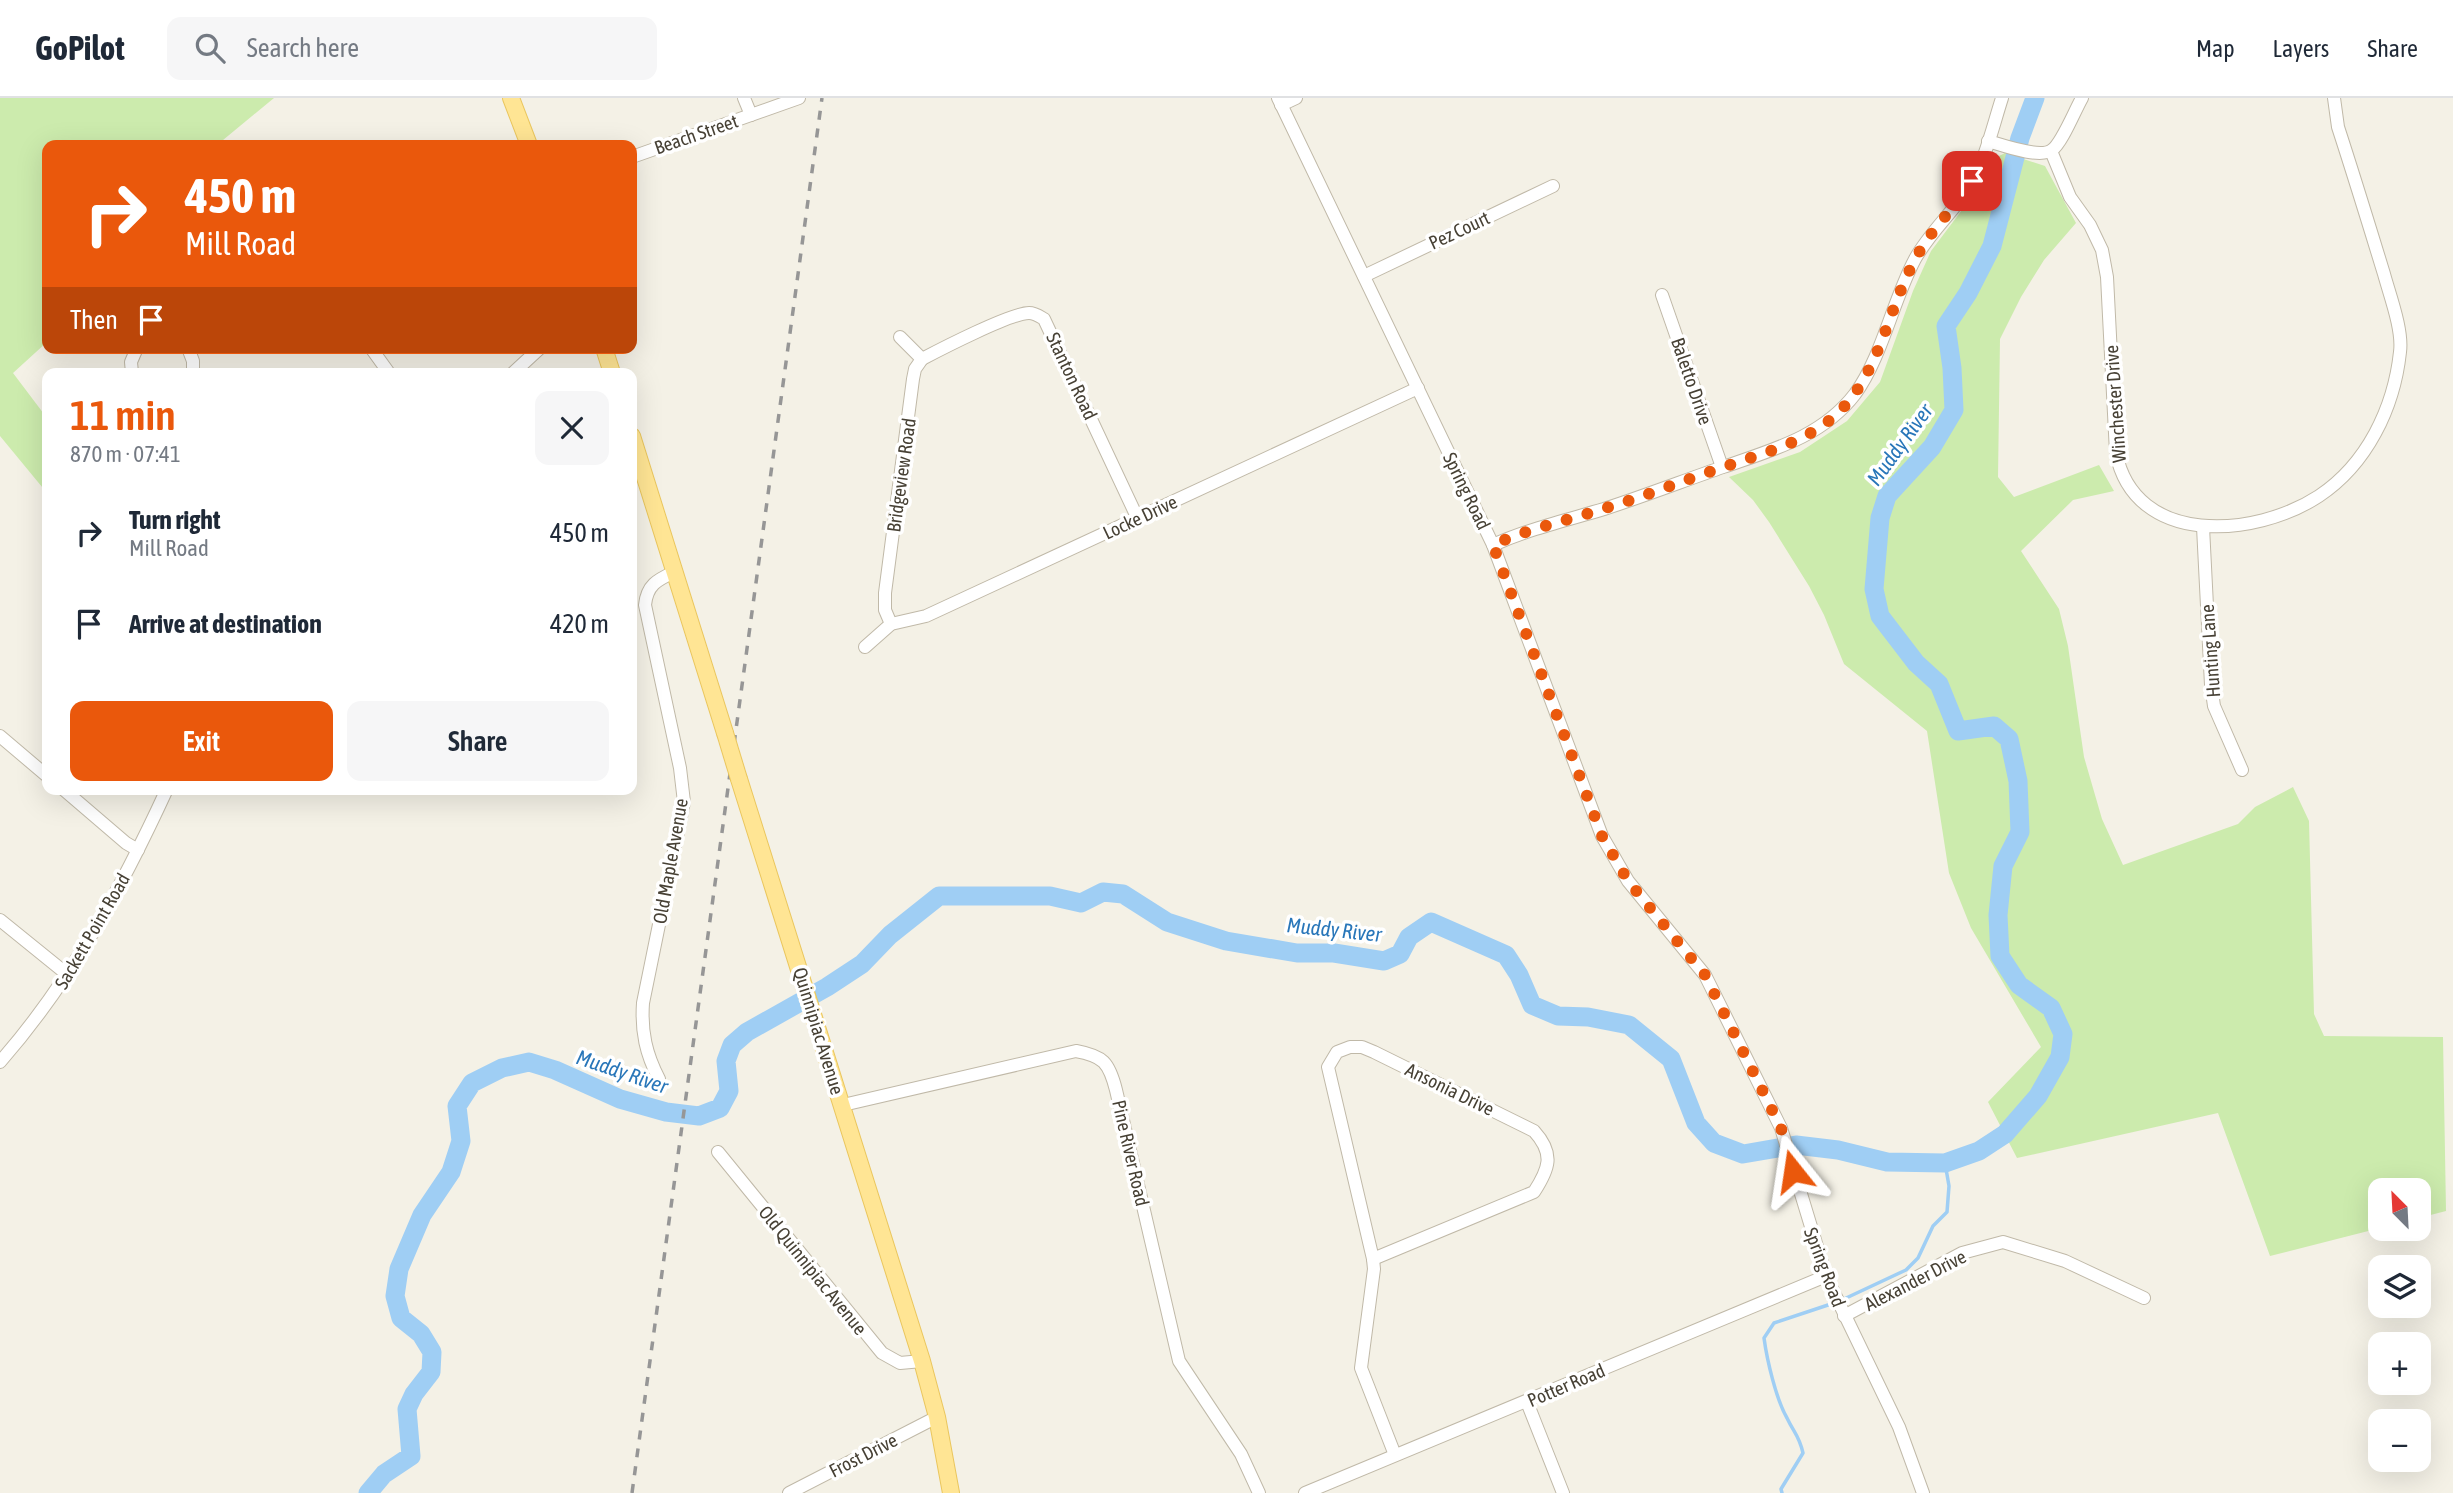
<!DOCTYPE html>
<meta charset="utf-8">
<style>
body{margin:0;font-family:"Asap Condensed",sans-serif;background:#f6f6f7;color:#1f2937;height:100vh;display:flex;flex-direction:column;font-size:26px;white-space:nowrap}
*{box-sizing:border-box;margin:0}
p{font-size:23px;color:#747a83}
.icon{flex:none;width:38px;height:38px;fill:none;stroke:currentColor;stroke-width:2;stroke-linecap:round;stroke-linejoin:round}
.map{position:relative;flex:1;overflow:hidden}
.side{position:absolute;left:42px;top:270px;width:595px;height:427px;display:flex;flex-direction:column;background:#fff;border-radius:14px;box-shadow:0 7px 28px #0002}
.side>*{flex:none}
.top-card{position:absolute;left:42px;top:42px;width:595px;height:214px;border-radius:14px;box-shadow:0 7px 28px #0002;background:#ea580c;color:#fff;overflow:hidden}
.needle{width:46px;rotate:336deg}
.controls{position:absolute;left:2368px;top:1080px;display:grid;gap:14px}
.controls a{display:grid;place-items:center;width:63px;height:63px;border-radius:14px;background:#fff;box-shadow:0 7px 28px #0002;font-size:35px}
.pin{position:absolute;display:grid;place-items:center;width:60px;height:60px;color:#fff;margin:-30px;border-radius:14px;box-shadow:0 4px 10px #0006}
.me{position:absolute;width:77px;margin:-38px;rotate:345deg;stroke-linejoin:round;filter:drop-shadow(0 0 5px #0008)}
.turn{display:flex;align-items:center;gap:24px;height:147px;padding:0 28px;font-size:32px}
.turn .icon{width:91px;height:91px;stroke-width:2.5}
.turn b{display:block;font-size:49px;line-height:60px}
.then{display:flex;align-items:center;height:66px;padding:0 28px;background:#0003;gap:14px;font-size:26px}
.round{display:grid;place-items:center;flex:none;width:74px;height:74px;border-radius:14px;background:#f6f6f7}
.overview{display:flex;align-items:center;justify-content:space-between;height:119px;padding:0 28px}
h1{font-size:42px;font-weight:600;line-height:52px;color:#ea580c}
.primary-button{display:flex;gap:14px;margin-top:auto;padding:14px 28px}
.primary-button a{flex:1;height:80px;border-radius:14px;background:#ea580c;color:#fff;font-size:28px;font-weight:600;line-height:80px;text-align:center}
.primary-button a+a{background:#f6f6f7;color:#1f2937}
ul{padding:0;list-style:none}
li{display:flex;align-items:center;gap:21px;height:91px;padding:0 28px}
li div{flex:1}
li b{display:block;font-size:26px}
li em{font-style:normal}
header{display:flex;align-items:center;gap:42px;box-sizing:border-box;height:98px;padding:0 35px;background:#fff;border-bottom:2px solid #e0e1e3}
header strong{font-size:33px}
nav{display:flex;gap:38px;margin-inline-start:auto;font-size:24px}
.search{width:490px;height:63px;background:#f6f6f7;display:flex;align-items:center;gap:18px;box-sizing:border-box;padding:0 24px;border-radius:14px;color:#747a83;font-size:26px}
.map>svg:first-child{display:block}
.green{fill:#ccebad}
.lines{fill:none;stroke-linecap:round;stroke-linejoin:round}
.stream{stroke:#9fcef4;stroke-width:3.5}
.river{stroke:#9fcef4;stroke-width:19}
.minor-casing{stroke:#c0b9a8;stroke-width:14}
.major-casing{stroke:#eac65e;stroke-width:18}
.minor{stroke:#fff;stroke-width:12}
.major{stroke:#ffe594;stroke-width:16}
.rail{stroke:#969696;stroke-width:3.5;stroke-dasharray:9 9;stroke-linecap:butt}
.major-bridge-casing{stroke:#eac65e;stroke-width:18;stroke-linecap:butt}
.major-bridge{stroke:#ffe594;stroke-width:16}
.route{stroke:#ea580c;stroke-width:12;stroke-dasharray:0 21.6}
.labels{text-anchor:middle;stroke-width:7;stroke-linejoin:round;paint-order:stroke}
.street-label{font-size:19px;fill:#474135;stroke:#fff}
.water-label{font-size:21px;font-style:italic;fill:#2876b9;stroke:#fff}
</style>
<header>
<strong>GoPilot</strong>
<div class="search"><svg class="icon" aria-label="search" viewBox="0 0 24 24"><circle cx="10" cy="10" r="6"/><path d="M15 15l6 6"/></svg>Search here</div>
<nav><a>Map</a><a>Layers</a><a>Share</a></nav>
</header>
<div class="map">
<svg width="2453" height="1395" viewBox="0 0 2453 1395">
<rect width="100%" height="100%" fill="#f4f1e6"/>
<!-- green -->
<g class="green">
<path d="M0,0H274L217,47H47V244L13,275L47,320V395L0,338Z"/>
<path d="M2005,55L2045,68L2076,125L2044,162L2021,199L2000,241L1998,379L2014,399L2099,367L2114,393L2073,402L2021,453L2059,511L2068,548L2084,659L2102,721L2123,767L2238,726L2255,709L2293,689L2309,723L2314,916L2324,938L2443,939L2446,1113L2419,1120L2418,1092H2380V1130L2270,1158L2218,1015L2017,1060L1988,1004L2041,949L1971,830L1949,775L1927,633L1844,566L1824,517L1809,488L1769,424L1753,402L1729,379L1800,354L1847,323L1880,284L1913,193L1931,153L1965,108L1995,60Z"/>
</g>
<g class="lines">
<!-- stream -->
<g class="stream">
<path d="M1844,1201L1906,1172L1918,1160L1933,1128L1947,1114L1949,1088L1945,1065"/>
<path d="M1782,1395L1781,1391L1803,1355C1799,1337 1794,1335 1787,1320C1776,1301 1767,1262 1764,1240L1774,1225L1831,1206"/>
</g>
<!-- river -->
<path class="river" d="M368,1395L384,1376L411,1358L407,1311L414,1296L431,1274L432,1254L421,1236L401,1220L395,1198L399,1171L422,1117L451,1074L461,1043L457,1008L472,985L502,970L529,964L555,972L620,1001L666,1014L699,1018L720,1010L729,993L726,963L732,947L747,934L827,889L862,866L890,837L939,798H1050L1081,805L1103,794L1123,796L1167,824L1226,843L1297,855H1334L1384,863L1400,856L1409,839L1431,824L1506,857L1519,877L1532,907L1558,918L1588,919L1629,927L1671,961L1696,1025L1714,1045L1743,1056L1796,1047L1838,1052L1887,1064L1945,1065L1979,1053L2005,1036L2038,998L2060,959L2063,936L2051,910L2019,887L2000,858L1998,817L2003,768L2020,734L2018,683L2009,641L1994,628L1958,633L1939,586L1916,565L1880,518L1874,491L1880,420L1887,398L1932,349L1954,312L1952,270L1946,228L1968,195L1992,148L2020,40L2035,0"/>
<!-- minor casing -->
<g class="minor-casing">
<g id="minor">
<path d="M744,0L751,17"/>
<path d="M1278,0L1493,447L1602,738L1628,783L1705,877L1781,1030L1826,1178L1899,1329L1923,1395"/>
<path d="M1281,7L1296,0"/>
<path d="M1988,43C2002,47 2040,61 2052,52C2062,45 2075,12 2082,0"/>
<path d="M2051,53L2070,99L2090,127L2102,152L2107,179L2116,355C2135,449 2255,440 2319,398C2367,366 2394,310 2400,254C2403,232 2390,198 2384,176C2369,127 2354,78 2338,29L2334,0"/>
<path d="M632,59L799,0"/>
<path d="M1364,178L1553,88"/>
<path d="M1662,197L1722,369"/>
<path d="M188,250L193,263V275"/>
<path d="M371,250L389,275"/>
<path d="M922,261C941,251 1011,215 1029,215C1035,215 1039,218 1044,221L1137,419"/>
<path d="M132,275L131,264L137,250"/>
<path d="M513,275L540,250"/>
<path d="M2203,429L2211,587L2214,608L2242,672"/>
<path d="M1493,447C1529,431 1567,422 1604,411C1644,398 1683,383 1723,369C1772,352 1822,339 1855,296C1882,259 1893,202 1915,161C1931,132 1956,112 1972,84C1986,59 1993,28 2002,0"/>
<path d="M891,526L885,512V495L913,281L915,271L922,261L900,239"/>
<path d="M865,549L891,526L926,518L1418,290"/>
<path d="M0,638L47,678"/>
<path d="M63,691L126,745L138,752"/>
<path d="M0,822L68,877"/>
<path d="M1350,949H1362L1374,954L1534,1033C1555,1056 1549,1071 1534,1094L1373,1161L1328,969L1337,954Z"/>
<path d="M0,964C71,883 122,789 167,691"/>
<path d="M659,981C646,956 641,934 643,905L684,704L680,670L645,507C647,487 657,482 674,474"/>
<path d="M843,1007L1076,953C1103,958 1109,964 1116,992L1179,1263L1241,1356L1259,1395"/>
<path d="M718,1054L882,1255L900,1265L922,1263"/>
<path d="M1373,1161L1374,1171L1361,1270L1395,1357"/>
<path d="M1844,1218L1962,1155L2003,1144L2065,1163L2144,1200"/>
<path d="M1527,1304L1563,1395"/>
<path d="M789,1395L937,1319"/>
<path d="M1305,1395L1826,1178"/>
</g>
</g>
<!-- major casing -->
<g class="major-casing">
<g id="major">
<path d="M511,0L529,47"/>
<path d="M604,250L612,275"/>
<path d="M632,338L725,635"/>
<path d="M739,681L922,1263L937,1319L951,1395"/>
</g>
</g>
<!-- minor -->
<use href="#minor" class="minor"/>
<!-- major -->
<use href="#major" class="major"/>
<!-- rail -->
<path class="rail" d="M632,1395L822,0"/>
<!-- major-bridge casing -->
<g class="major-bridge-casing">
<path id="major-bridge" d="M725,635L739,681"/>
</g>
<!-- major-bridge -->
<use href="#major-bridge" class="major-bridge"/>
</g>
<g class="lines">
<!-- route -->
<path class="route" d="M1793,1073L1781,1030L1705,877L1628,783L1602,738L1493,447C1530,430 1570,422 1609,409C1648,397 1685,382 1724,369C1765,354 1810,344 1842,311C1881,270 1889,208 1916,160C1931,131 1955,110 1972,83"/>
</g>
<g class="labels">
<!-- street labels -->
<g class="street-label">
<text transform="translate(696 36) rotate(-19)" y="7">Beach Street</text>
<text transform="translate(1459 132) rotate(-25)" y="7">Pez Court</text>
<text transform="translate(1072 278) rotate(65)" y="7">Stanton Road</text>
<text transform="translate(1692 283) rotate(71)" y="7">Baletto Drive</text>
<text transform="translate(2115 306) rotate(-94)" y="7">Winchester Drive</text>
<text transform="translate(901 377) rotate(-82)" y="7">Bridgeview Road</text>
<text transform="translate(1467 393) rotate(64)" y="7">Spring Road</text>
<text transform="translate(1140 419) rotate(-25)" y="7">Locke Drive</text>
<text transform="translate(2210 553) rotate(-94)" y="7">Hunting Lane</text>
<text transform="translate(670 763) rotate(-80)" y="7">Old Maple Avenue</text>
<text transform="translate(92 833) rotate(-60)" y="7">Sackett Point Road</text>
<text transform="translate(819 933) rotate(73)" y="7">Quinnipiac Avenue</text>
<text transform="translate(1450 991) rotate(26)" y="7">Ansonia Drive</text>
<text transform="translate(1131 1055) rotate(77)" y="7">Pine River Road</text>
<text transform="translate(1825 1169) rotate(69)" y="7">Spring Road</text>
<text transform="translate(813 1172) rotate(51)" y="7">Old Quinnipiac Avenue</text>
<text transform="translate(1915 1182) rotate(-27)" y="7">Alexander Drive</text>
<text transform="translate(1566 1287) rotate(-23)" y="7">Potter Road</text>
<text transform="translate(863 1357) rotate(-27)" y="7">Frost Drive</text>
</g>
<!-- water labels -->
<g class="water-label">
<text transform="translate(1900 347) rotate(-54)" y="7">Muddy River</text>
<text transform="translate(1334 832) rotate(6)" y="7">Muddy River</text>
<text transform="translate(622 974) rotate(19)" y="7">Muddy River</text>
</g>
</g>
</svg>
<div class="controls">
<a><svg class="needle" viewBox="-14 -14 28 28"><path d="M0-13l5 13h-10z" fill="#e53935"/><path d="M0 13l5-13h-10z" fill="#747a83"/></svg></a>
<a><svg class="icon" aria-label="layers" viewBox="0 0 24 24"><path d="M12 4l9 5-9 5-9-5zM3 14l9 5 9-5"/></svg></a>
<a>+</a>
<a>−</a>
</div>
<div class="pin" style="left:1972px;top:83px;background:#d93025"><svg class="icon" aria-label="arrive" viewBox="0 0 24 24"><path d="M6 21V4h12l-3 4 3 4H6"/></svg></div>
<svg class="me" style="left:1793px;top:1073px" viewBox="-20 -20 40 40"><path d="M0-17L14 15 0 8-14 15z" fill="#ea580c" stroke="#fff" stroke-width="4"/></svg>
<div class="top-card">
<div class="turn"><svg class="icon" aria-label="right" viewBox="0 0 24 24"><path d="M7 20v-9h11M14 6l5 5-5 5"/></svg><div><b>450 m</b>Mill Road</div></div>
<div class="then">Then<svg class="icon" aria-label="arrive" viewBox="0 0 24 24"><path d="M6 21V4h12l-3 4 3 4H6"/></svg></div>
</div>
<section class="side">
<div class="overview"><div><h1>11 min</h1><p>870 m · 07:41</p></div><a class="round"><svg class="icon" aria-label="close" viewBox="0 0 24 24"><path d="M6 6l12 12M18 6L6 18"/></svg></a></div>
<ul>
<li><svg class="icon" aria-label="right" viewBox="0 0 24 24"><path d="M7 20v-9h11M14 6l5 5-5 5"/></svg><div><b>Turn right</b><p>Mill Road</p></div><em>450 m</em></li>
<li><svg class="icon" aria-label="arrive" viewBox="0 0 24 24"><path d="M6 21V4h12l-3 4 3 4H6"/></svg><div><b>Arrive at destination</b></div><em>420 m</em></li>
</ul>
<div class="primary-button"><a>Exit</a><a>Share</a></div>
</section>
</div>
